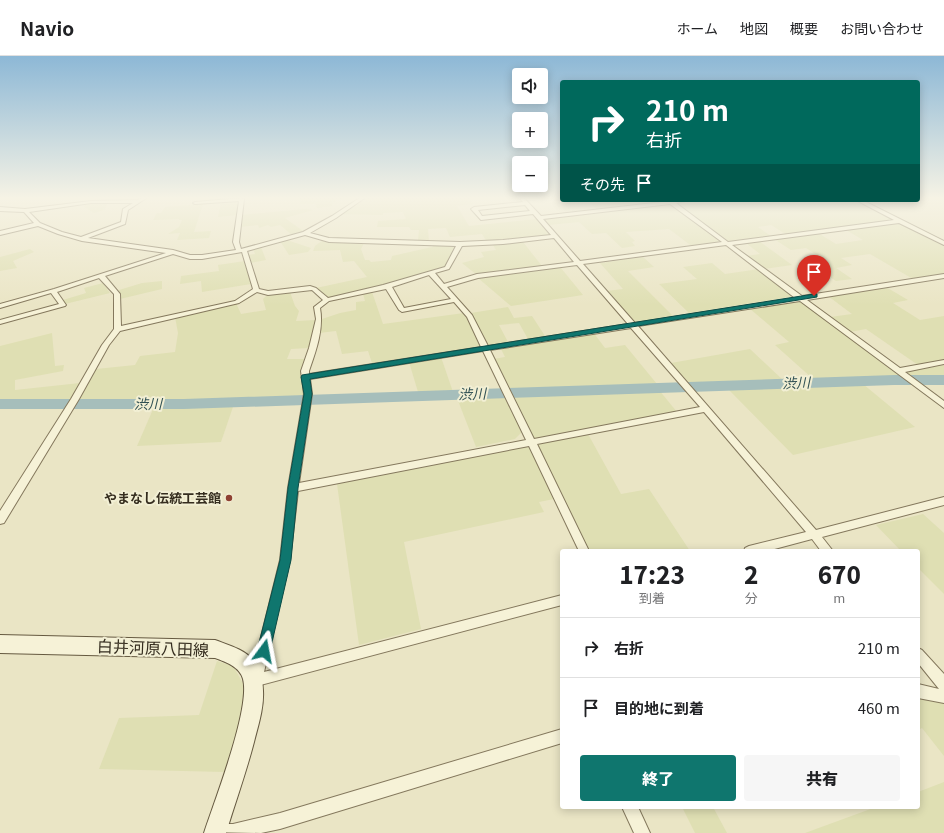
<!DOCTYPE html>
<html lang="ja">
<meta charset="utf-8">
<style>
body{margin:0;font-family:Georgia,"Noto Sans JP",serif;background:#f6f6f6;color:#202124;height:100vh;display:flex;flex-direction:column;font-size:15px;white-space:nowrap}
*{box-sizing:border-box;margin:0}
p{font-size:13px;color:#757577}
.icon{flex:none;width:22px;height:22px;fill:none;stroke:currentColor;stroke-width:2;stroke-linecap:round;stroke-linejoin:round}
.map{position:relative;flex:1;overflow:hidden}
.details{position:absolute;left:560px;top:493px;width:360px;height:260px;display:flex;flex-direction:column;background:#fff;border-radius:4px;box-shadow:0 2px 10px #0003}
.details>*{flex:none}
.guide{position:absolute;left:560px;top:24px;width:360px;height:122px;border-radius:4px;box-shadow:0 2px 10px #0003;background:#00695c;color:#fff;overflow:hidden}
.buttons{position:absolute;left:512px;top:12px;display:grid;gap:8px}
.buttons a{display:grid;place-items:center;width:36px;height:36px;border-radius:4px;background:#fff;box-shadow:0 2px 10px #0003;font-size:20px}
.pin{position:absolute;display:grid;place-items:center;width:34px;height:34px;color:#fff;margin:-41px -17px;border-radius:50% 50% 50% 0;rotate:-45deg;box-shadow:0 0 4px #0007}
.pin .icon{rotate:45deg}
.me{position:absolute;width:44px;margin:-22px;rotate:13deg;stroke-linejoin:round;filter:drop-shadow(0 0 3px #0008)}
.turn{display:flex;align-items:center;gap:14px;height:84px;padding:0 20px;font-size:18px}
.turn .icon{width:52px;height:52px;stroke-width:2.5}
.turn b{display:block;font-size:28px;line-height:34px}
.then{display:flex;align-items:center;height:38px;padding:0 20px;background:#0003;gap:8px;font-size:15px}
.eta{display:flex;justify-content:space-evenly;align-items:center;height:68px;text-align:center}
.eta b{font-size:24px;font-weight:800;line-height:28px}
.primary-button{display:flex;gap:8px;margin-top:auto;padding:8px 20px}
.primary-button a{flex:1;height:46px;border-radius:4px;background:#0f766e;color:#fff;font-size:16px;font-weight:800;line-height:46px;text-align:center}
.primary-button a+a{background:#f6f6f6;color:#202124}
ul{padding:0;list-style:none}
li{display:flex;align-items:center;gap:12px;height:60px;padding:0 20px;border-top:1px solid #e0e0e0}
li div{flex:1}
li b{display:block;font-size:15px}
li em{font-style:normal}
header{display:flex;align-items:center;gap:24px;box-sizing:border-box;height:56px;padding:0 20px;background:#fff;border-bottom:1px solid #e0e0e0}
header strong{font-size:19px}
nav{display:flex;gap:22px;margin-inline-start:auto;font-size:14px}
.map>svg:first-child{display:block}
.farmland{fill:#dfdfb3}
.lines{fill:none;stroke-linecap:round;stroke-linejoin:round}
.river{fill:#a6bebb;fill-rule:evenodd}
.street-casing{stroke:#84785d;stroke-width:2}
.secondary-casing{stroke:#655940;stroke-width:2}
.street{fill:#f6f2d7;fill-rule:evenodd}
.secondary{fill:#f6f2d7;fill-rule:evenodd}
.route{fill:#0f766e;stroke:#0a4d48}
.poi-dot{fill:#8e4032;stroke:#f2efd4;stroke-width:1.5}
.labels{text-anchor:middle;stroke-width:4;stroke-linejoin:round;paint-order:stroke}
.poi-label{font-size:13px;font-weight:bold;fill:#352d1f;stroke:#f2efd4;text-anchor:end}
.water-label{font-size:14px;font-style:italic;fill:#305053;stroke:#f2efd4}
.near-street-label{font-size:16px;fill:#352d1f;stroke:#f2efd4}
</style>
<header>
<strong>Navio</strong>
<nav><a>ホーム</a><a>地図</a><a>概要</a><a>お問い合わせ</a></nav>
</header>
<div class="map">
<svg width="944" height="777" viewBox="0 0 944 777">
<rect width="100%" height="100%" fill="#eae5c5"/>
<!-- farmland -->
<g class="farmland">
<path d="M299,141H362L335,143V146H332V150L317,152L316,148H300Z"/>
<path d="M383,141H468L472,148L457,150L469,170L537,163L552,179L487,186L482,178L450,181L446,172L428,173L429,185L418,184L419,174H411L409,171H377L378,165L406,163L403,156L383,157V159L339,158L365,142Z"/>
<path d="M240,144L237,159L218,161L221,146Z"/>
<path d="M587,144H666L669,146L597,154Z"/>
<path d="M698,144H856L896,164L787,179L771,169L758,171L772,181L727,186L674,147Z"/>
<path d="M86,147H108L104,154L94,157L84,151Z"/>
<path d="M670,147L724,187L693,191L669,173L626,176L635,185L632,186L635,190L622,192L606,177L592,178L579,166L549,169L543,162Z"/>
<path d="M203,148L194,176L211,175L209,182L177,184L180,177L168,178L179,171L182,164H179V163L153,164L157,157H161L165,151Z"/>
<path d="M306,153L313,154L285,162L303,175L292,179L280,169L271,171L268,169L259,172L258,169L240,171L241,159Z"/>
<path d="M900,166L944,188V218L913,223L870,198L841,202L852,209L836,212L852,223L836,225L824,217L810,219L803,214V211L812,210L807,207L825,204L806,192L791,194L774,183L818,177L836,188L863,184L846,174Z"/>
<path d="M287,184L311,192L308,196L289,199L280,185Z"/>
<path d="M323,184L364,187L361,193L365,204H369L371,206L391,204L392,200L432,191L436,188H457L445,212L422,217L383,231L329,242L316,232L367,221L354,205L343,206L340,194L313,195L315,190Z"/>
<path d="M759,185L792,209L764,213L746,200L760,198L746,187Z"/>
<path d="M523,186L542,210L477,219L462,207L484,201L481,196L496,194L493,189Z"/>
<path d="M261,191L266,204L250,207L247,199L255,198L253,193Z"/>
<path d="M30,193L34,196L13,205L17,212L0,215V201Z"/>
<path d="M643,201L654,211L628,215L673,260L634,267L606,235L623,233L600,207Z"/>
<path d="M245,205L251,228L202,236L201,225L180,228L181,220L219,215L218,209Z"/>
<path d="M712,207L725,218L759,213L796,240L689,257L659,228L697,223L683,211Z"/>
<path d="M561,212L583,239L511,250L478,222Z"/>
<path d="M162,225V233L120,243L119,234L142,227Z"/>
<path d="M103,227L110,237L65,248L63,244L86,237L84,232Z"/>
<path d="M886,231L908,244L893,247L920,264L944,260V304L918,309L866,273L850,276L830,261L852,258L828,240Z"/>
<path d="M290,236L295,250L299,255L296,265L316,264L309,292L291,293L287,303H305L301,316L304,342L145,346L78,345L96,313L135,309L140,300L175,296L178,277L175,261L236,247L241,258L266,254L263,243L267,239Z"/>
<path d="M372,236L383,268L464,257L481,290L372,307L368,295L342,298L336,275L319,277L322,263L340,257L356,254V246L365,245L363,238Z"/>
<path d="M800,244L904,321L813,323L775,289L789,286L749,252Z"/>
<path d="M508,251L514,262L532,260L545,280L528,283L519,267L499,269L508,286L488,290L471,257Z"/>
<path d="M593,276L605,292L625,289L657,328L509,333L494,303L505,301L500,291Z"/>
<path d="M52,277L55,310L64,309L63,315L15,324V334L80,327L70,345H0V290Z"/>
<path d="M750,293L784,325L688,327L671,307Z"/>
<path d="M441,301L453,336H418L409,306Z"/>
<path d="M944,309V319L912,320L905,316Z"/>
<path d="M863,328L915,371L793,399L729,334Z"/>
<path d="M659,334L677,356L533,383L511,339Z"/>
<path d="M505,340L522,376L515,383L476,391L457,342Z"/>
<path d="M234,348L221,386L137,390L154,351Z"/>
<path d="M588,378L621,438L649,433L690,495H588L535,388Z"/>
<path d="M530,390L554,443L539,446L544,456L404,486L421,573L359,589L337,428Z"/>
<path d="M923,458L944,477V538L918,512V495H901L876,469Z"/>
<path d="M217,605L233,610L244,629V655L225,716L99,713L119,662L199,659Z"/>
<path d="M918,640L944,645V700L922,672L918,674Z"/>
<path d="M944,726V777H805L876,751H918V736Z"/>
<path d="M682,751H713L727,777H695Z"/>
</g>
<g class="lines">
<!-- river -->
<path class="river" d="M894,319H944V329H894L184,353H0V343H184Z"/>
<!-- street casing -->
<g class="street-casing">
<g id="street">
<path d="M143,141H148L128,154L125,168L88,182L173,194L190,199H202L236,194L233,186L239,145L195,148L193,147L195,146L242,142L244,143L239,186L241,193L303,176L332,160L361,141H366L336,162L310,177L329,182L460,186L503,184L551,179L533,158L481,164L471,153L474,151L523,146L519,141H523L541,160L671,145L691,144L676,147L728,186L894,164L856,144H862L944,185V189L899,167L732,189L802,240L944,218V222L807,244L900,312L944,304V308L905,316L944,345V352L800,245L638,270L816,474L944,441V449L822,481L833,495H821L812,483L767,495H744L745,492L749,490L806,476L704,356L537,388L589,495H579L529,390L298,435L290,504L264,616L562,539V549L253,631L248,630L247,625L254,609L280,504L288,432L304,338L301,315L309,292L316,263L314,251L323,244L312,234L268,239L257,236L239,247L120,275L109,289L79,343L4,467L0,468V455L71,343L102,289L114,273V238L99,222L57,236L66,249L65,250L0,268V264L59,248L51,237L0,252V248L54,233L166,197L82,185L58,178L38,170L0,179V175L34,167L24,156L0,155V151L25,153L91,145L138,144ZM91,147H133L123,153L121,166L81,181L62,176L40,167L29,156ZM670,148L722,186L580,205L543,163ZM525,149L530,155L482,160L478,154ZM305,179L329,186L456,190L445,211L383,229L328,242L316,232L310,230L268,235L259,233L247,195ZM554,182L574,206L477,218L444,228L435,217L449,213L462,190L503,188ZM726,189L795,242L635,267L583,208ZM242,196L253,233L235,245L121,270L120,238L105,220L173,198L190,203H202ZM577,209L628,268L488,290L472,259L447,231L478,222ZM429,219L451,243L404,252L392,231ZM386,233L399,254L402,256L454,246L467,261L481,291L309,318V315C316,295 324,273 320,252L329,245ZM631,272L700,351L534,383L490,294ZM483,295L526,384L299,427L312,338L310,323Z"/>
<path d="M918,592L922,594L944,618V647L918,642V628L939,633L918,607Z"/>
<path d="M562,673V687L280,773L261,777L207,776L210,771L215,768H233L280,757Z"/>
<path d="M622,751H638L650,777H634Z"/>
</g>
</g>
<!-- secondary casing -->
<g class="secondary-casing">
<path id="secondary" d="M0,579L215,584C228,589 244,593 253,604C260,613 263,624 263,635C264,652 258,670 254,686C246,717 235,747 226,777H204C214,746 251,652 243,623C240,611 226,606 215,602L0,597Z"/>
</g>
<!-- street -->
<use href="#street" class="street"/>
<!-- secondary -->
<use href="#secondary" class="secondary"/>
</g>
<!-- sky -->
<linearGradient id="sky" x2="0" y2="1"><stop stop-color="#8db8d6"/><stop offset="0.57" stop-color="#f6f3e5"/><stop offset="1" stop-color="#f6f3e5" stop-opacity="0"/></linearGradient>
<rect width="944" height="249" fill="url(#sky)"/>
<!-- route -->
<path class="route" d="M814,238H817V241L310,323L312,338L298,432L291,504L270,595L268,599L264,601L259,599L257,595L280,504L288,432L304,338L301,321L302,319Z"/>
<!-- markers -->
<circle class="poi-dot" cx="229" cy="442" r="4"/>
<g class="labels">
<!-- poi labels -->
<g class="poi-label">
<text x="221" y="447">やまなし伝統工芸館</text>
</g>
<!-- water labels -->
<g class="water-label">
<text transform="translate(796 327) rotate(-2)" y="5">渋川</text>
<text transform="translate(472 338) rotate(-2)" y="5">渋川</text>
<text x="148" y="353">渋川</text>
</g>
<!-- near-street labels -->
<g class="near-street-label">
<text transform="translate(153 592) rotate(2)" y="6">白井河原八田線</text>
</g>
</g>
</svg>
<div class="buttons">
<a><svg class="icon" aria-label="sound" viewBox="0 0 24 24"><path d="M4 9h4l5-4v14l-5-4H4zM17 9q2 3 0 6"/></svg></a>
<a>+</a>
<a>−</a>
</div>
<div class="pin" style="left:814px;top:240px;background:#d93025"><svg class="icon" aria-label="arrive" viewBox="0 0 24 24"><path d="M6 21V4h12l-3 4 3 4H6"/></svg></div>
<svg class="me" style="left:264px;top:595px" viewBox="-20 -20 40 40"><path d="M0-17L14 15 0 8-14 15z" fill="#0f766e" stroke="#fff" stroke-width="4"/></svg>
<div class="guide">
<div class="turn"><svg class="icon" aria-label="right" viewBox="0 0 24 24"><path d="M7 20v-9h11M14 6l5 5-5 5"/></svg><div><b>210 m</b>右折</div></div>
<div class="then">その先<svg class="icon" aria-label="arrive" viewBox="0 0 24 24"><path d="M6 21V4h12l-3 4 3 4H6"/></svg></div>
</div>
<section class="details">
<div class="eta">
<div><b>17:23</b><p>到着</p></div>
<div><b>2</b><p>分</p></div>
<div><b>670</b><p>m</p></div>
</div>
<ul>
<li><svg class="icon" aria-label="right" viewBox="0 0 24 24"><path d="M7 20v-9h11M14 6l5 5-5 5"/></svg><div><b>右折</b></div><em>210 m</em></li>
<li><svg class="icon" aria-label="arrive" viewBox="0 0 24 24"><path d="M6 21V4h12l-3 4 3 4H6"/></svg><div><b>目的地に到着</b></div><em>460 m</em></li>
</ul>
<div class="primary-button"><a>終了</a><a>共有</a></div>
</section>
</div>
